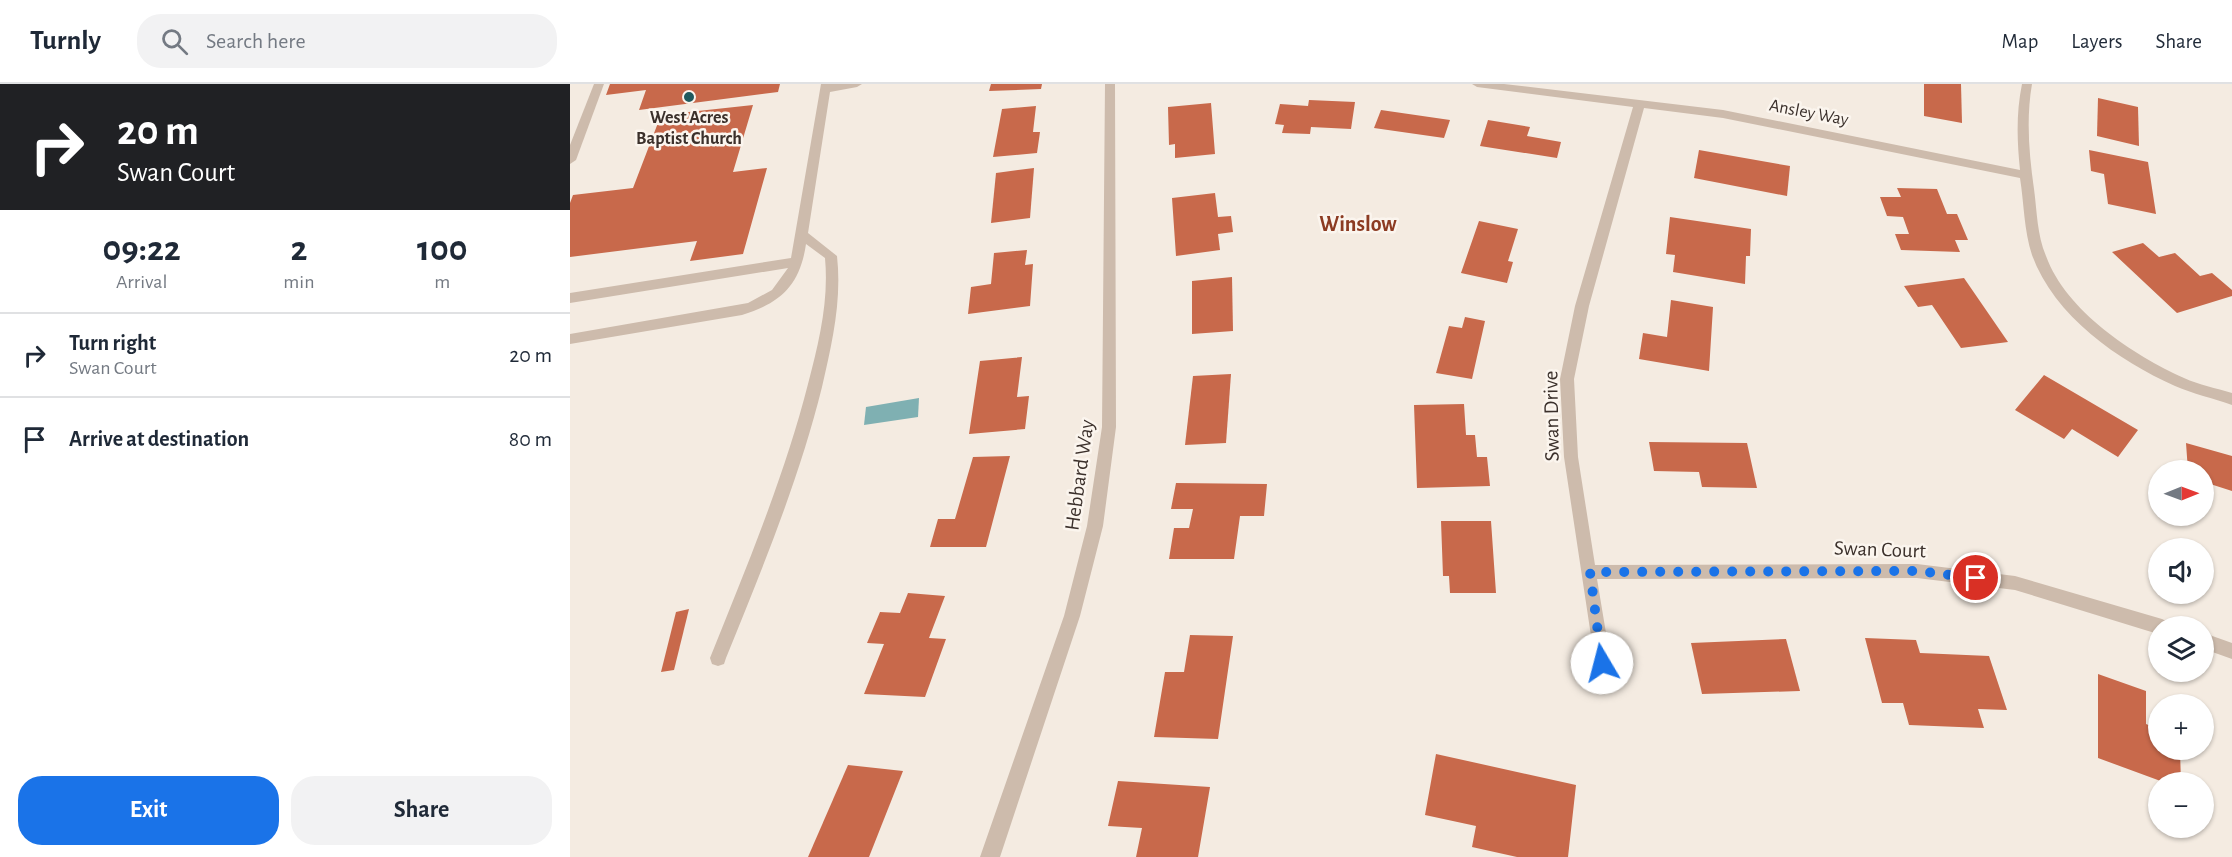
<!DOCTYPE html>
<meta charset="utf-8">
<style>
body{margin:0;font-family:"Alegreya Sans",sans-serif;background:#f2f2f3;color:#1f2937;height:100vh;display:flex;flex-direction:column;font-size:22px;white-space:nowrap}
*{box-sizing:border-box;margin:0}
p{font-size:20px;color:#747a83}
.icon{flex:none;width:33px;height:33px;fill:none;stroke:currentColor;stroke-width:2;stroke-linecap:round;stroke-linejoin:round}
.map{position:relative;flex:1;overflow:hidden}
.side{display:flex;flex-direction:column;background:#fff;width:570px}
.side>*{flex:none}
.banner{background:#202124;color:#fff;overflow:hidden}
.needle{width:39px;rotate:89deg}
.tools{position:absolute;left:1578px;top:376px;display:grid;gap:12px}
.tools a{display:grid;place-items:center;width:66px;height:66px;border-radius:50%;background:#fff;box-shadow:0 2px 4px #0004;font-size:30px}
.pin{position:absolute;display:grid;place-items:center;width:51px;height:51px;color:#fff;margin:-26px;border:3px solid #fff;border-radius:50%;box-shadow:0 2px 6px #0007}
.me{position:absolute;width:66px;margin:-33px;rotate:352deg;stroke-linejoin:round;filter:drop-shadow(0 0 4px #0008)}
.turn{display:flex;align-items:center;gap:21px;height:126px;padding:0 18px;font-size:27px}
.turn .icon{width:78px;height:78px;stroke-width:2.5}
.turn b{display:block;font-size:42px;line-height:51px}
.eta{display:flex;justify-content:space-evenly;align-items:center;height:102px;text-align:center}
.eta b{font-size:36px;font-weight:600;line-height:42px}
.primary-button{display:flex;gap:12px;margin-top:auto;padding:12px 18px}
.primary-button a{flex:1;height:69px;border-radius:24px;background:#1a73e8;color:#fff;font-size:24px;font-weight:600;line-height:69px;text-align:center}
.primary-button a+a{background:#f2f2f3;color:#1f2937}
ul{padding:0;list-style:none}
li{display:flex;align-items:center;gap:18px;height:84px;padding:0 18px;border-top:2px solid #e0e1e3}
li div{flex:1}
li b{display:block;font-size:22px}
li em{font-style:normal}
header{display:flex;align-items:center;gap:36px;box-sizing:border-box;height:84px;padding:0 30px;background:#fff;border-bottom:2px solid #e0e1e3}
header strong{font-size:28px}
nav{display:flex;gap:33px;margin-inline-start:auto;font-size:21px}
.search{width:420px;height:54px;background:#f2f2f3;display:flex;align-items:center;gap:15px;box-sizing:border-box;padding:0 21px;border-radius:24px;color:#747a83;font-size:22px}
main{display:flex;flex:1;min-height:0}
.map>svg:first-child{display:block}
.water{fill:#7fb0b2}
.building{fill:#c8694b}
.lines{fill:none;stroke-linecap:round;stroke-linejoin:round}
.minor{fill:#cdbbac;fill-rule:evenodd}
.route{stroke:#1a73e8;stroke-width:10;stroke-dasharray:0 18}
.poi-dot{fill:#1f5a5e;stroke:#fbf5ee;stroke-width:2}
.labels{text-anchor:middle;stroke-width:5;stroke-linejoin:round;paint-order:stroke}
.far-street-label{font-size:18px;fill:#3b302b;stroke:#fbf5ee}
.far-poi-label{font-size:18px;font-weight:bold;fill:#3b302b;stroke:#fbf5ee}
.street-label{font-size:21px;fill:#3b302b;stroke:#fbf5ee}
.neighbourhood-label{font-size:22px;font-weight:bold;fill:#8c3b22;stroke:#fbf5ee}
</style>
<header>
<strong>Turnly</strong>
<div class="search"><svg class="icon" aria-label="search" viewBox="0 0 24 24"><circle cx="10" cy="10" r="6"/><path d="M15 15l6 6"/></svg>Search here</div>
<nav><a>Map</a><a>Layers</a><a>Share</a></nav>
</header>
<main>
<section class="side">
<div class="banner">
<div class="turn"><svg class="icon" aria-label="right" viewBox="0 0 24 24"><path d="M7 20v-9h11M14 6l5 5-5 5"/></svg><div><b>20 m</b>Swan Court</div></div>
</div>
<div class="eta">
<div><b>09:22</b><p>Arrival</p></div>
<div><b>2</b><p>min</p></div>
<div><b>100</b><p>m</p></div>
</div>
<ul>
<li><svg class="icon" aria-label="right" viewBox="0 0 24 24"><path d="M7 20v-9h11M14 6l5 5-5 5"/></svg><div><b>Turn right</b><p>Swan Court</p></div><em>20 m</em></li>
<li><svg class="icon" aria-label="arrive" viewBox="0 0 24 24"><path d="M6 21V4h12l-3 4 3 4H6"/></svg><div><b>Arrive at destination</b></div><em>80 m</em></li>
</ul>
<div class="primary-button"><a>Exit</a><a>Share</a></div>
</section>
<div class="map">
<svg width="1662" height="773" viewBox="0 0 1662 773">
<rect width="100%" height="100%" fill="#f4ebe1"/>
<!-- water -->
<path class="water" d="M349,314L348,333L294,341L296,323Z"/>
<!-- building -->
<g class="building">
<path d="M40,0H210L208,8L69,26L76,6L36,11Z"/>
<path d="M421,0H472L471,5L419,7Z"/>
<path d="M1354,0H1391L1392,39L1354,32Z"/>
<path d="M1528,14L1568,23L1569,62L1527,52Z"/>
<path d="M739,16L785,18L781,45L741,43L740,50L712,49L714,41L705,40L710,20L738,22Z"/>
<path d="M641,19L645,70L605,74V60L599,61L598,23Z"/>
<path d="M183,21L163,88L197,84L173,170L120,177L127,157L0,173V119L3,111L63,104L91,31Z"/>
<path d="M466,22L463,48H470L467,69L423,73L432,25Z"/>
<path d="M811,26L880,36L874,54L804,44Z"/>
<path d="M918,36L960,43L957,52L991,58L987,74L910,62Z"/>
<path d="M1129,66L1220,82L1217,112L1124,94Z"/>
<path d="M1519,66L1578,78L1586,130L1538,120L1534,90L1521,87Z"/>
<path d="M464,84L460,134L421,139L426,89Z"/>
<path d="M1327,104L1367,105L1377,130H1387L1398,156H1385L1390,168L1331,166L1325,150H1339L1333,133L1317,132L1310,113H1331Z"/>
<path d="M645,109L648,133L661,132L663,148L648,150L650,166L606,172L602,114Z"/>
<path d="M1100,133L1181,145L1180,172H1176L1175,200L1103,188L1105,171L1096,170Z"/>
<path d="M909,137L948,145L938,177L943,178L937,199L891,189Z"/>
<path d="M1573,159L1589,173L1605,169L1630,192L1642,189L1662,206V212L1607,229L1542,168Z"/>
<path d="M457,166L455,181L463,180L460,222L398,230L401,203L421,200L424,169Z"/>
<path d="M662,193L663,247L622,250V197Z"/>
<path d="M1394,194L1438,258L1391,264L1362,221L1348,223L1334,202Z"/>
<path d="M1101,216L1143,223L1139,287L1069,275L1073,249L1097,253Z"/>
<path d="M895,233L915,237L902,295L866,289L879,242L892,244Z"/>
<path d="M452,273L447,313L459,312L455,345L399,350L410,277Z"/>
<path d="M661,290L656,359L615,361L623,292Z"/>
<path d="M1474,291L1568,346L1548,373L1502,345L1494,355L1445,326Z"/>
<path d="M894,320L896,351H905L907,373H917L920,402L847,404L844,321Z"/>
<path d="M1079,358L1177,359L1187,404L1132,403L1129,388L1084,387Z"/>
<path d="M1616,359L1662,372V407L1634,398V387H1618Z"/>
<path d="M440,372L416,463H360L368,435H385L403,373Z"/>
<path d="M606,399L697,400L694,432H670L664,475H599L604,444H619L623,425H601Z"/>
<path d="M871,437H921L926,509H880L879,492H873Z"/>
<path d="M338,509L375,512L359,554L376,555L355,613L294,610L314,560L297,559L310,528L330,529Z"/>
<path d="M119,525L104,586L91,588L106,528Z"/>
<path d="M620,551L663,552L648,655L584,653L595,588H614Z"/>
<path d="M1295,554L1346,556L1350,569L1419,572L1437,626L1408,625L1414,644L1339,641L1333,619H1312Z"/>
<path d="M1216,555L1230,607L1132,610L1121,559Z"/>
<path d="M1528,590L1576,607V640L1588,645V666H1610L1611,699H1596L1528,674Z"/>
<path d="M866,670L1006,701L998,773H947L902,763L906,742L855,731Z"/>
<path d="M278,681L333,687L299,773H238Z"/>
<path d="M548,697L640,703L628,773H566L572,744L538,742Z"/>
</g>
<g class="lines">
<!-- minor -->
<g class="minor">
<path d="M24,0H34L6,76L0,80V61Z"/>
<path d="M251,0H292L287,3L260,8L238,149L267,172C272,217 262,260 252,303C229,396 192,485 156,574L154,580L148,582L142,580L140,574C176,484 214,394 238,300C249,258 259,217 255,174L236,160C230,201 211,219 172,231L0,260V250L178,219L202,206L218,184L0,219V209L221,174Z"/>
<path d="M535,0H545L546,343L533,442L510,532L430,773H410L494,532L517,442L532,343Z"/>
<path d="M902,0H934L1153,26L1450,86C1447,57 1446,29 1452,0H1462C1456,35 1459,70 1464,105C1467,127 1467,151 1476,172C1496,227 1563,271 1614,294C1629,301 1646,304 1662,309V321C1643,314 1623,310 1605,302C1549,277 1484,232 1462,171C1454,147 1454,119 1450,94L1153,34L1074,24L1019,222L1004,295L1008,373L1025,481L1347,480L1445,492L1592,535L1598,538L1600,543H1588V550L1445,506L1347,494L1027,495L1041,579L1038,585L1032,587L1026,585L994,373L990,295L1005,222L1063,23L907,3Z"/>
<path d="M1634,549L1662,559V575L1634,565Z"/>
</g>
</g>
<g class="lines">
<!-- route -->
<path class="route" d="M1032,579L1020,488L1347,487L1406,494"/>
</g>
<!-- markers -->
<circle class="poi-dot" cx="119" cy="13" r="6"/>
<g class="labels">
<!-- far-street labels -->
<g class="far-street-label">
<text transform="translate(1239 28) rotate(11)" y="6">Ansley Way</text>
</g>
<!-- far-poi labels -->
<g class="far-poi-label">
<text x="119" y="39">West Acres<tspan x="119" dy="21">Baptist Church</tspan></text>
</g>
<!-- street labels -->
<g class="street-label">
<text transform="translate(981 332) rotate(-91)" y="7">Swan Drive</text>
<text transform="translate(509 391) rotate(-82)" y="7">Hebbard Way</text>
<text transform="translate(1310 465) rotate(2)" y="7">Swan Court</text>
</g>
<!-- neighbourhood labels -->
<g class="neighbourhood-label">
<text x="788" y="147">Winslow</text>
</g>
</g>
</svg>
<div class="tools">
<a><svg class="needle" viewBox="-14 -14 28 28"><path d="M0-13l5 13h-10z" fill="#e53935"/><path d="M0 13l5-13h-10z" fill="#747a83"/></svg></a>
<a><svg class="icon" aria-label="sound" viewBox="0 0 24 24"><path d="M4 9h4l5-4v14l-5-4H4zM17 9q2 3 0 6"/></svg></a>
<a><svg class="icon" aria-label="layers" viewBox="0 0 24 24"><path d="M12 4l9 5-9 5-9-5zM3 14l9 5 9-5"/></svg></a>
<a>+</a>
<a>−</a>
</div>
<div class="pin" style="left:1406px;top:494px;background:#d93025"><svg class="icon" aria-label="arrive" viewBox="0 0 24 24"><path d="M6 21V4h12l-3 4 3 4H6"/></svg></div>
<svg class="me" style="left:1032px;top:579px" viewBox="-20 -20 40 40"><circle r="19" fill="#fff"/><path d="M0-13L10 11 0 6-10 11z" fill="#1a73e8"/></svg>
</div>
</main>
